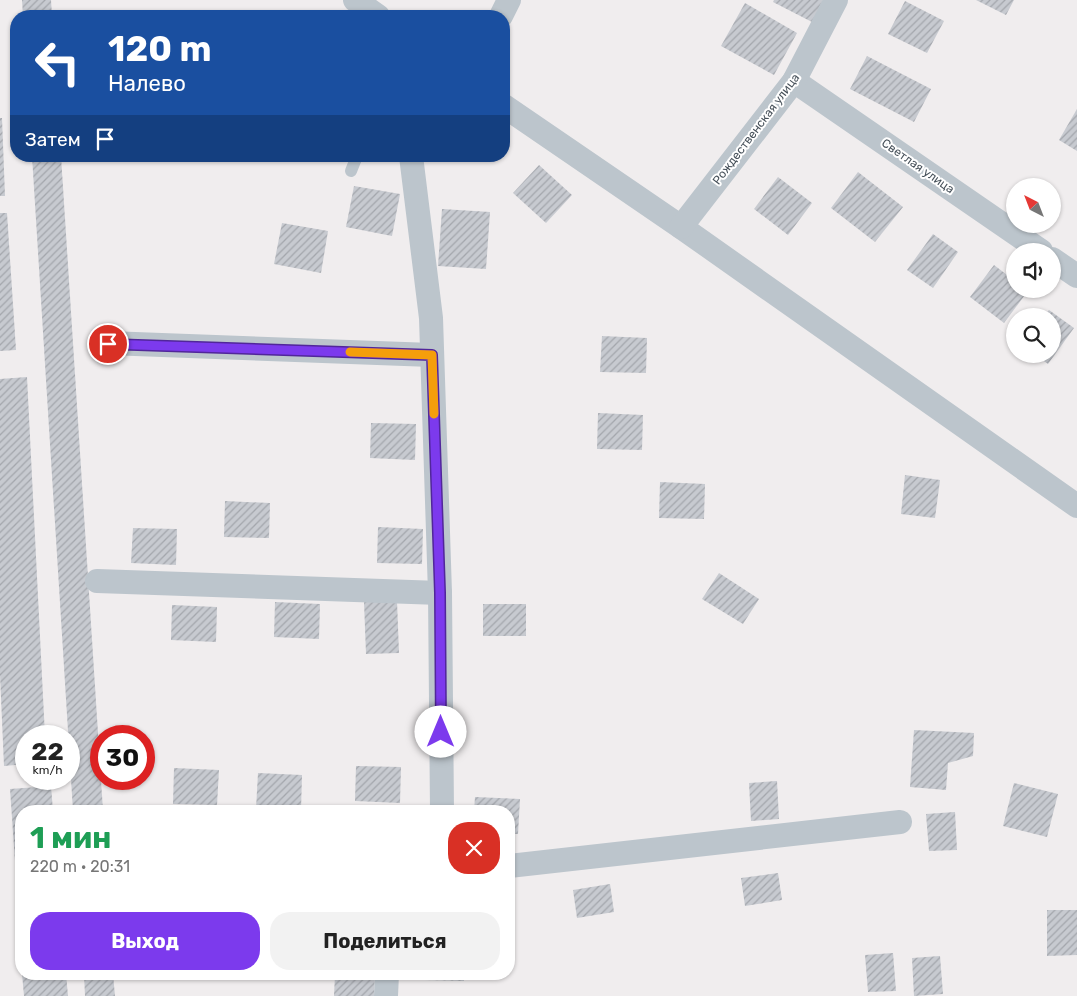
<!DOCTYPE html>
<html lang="ru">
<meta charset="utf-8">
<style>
body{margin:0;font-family:Rubik,sans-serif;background:#f2f2f2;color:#222;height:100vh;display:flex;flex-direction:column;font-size:19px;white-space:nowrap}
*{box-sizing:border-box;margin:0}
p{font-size:16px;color:#767676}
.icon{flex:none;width:28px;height:28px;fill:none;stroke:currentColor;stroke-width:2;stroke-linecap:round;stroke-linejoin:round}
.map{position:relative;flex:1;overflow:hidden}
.details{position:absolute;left:15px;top:805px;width:500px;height:175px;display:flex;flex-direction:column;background:#fff;border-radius:20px;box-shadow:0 1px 4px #0004}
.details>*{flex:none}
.top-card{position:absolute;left:10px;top:10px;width:500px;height:152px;border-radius:20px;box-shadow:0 1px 4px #0004;background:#1a4fa0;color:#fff;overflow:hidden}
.needle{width:32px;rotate:318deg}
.controls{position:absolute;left:1006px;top:178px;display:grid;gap:10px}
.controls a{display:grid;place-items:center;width:55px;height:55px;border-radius:50%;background:#fff;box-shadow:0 1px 4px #0004;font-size:25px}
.speed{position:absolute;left:15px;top:725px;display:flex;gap:10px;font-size:25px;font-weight:700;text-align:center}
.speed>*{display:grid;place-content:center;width:65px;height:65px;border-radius:50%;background:#fff;box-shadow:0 1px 4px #0004;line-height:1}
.speed small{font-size:12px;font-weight:400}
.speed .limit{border:8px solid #d22;background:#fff;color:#111}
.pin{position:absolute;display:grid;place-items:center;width:42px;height:42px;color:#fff;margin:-21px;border:2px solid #fff;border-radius:50%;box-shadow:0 1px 5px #0007}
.me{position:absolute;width:55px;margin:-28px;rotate:0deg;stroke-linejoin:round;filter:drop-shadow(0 0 4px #0008)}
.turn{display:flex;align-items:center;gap:18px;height:105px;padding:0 15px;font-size:22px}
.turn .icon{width:65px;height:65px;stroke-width:2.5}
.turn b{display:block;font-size:35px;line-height:42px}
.then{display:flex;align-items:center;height:48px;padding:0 15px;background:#0003;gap:10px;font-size:19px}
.round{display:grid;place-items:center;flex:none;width:52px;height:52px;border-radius:20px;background:#f2f2f2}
.summary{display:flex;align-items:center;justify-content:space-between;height:85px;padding:0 15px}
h1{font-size:30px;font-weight:700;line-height:38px;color:#1e9e55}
.primary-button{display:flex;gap:10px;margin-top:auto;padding:10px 15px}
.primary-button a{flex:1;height:58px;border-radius:20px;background:#7c3aed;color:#fff;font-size:20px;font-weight:700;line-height:58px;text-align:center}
.primary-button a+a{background:#f2f2f2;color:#222}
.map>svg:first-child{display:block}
.building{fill:url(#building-hatch)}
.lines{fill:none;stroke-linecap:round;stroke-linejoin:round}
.lane{stroke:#bcc5cc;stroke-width:12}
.street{stroke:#bcc5cc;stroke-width:24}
.route-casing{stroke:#51269a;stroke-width:12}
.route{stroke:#7c3aed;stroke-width:9}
.slow{stroke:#f59e0b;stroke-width:9}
.labels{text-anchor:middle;stroke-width:4;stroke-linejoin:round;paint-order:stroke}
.street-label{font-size:12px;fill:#47515a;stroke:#fff}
</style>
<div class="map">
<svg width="1077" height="996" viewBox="0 0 1077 996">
<defs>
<pattern id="building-hatch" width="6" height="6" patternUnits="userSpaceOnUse" patternTransform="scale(1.25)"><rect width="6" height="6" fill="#c7cad0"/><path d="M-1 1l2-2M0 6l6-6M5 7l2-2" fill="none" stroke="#a3a6ac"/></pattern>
</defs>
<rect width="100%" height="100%" fill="#f0edee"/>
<!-- building -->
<g class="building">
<path d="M22,0H51L52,16H23Z"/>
<path d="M774,0H823L812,22L773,2Z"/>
<path d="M976,0H1014L1006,15Z"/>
<path d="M905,1L944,21L927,53L888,34Z"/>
<path d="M745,3L797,33L774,75L721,46Z"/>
<path d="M867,56L931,89L914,122L850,89Z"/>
<path d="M1077,109V151L1059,140Z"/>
<path d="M0,118H2L5,196H0Z"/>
<path d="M32,156H61L103,811H73Z"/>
<path d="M539,165L572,195L546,223L513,193Z"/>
<path d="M858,172L903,207L875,242L831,208Z"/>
<path d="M778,177L812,203L788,235L754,209Z"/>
<path d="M354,186L400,194L392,236L346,227Z"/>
<path d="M442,209L490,212L486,269L438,266Z"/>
<path d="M0,213H7L16,350L0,351Z"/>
<path d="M282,223L328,231L321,273L274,264Z"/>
<path d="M933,234L958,252L933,288L907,270Z"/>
<path d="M994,265L1015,281V289H1025L1028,291L1004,323L970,297Z"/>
<path d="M1049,310L1074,328L1048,364L1034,354H1052V316H1044Z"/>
<path d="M602,336L647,338L646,373L600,372Z"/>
<path d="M27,377L45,736H26V764L4,766L0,675V379Z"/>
<path d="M598,413L643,415L642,450L597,449Z"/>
<path d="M371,423L416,424L415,460L370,458Z"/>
<path d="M905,475L940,480L935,518L901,514Z"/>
<path d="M660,482L705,484L704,519L659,518Z"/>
<path d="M225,501L270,503L269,538L224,537Z"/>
<path d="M378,527L423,529L422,564L377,563Z"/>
<path d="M133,528L177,529L176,565L131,563Z"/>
<path d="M719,573L759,599L743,624L702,599Z"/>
<path d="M397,601L399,653L366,654L364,602Z"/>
<path d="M275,602L320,604L319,639L274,637Z"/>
<rect x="483" y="604" width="43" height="32"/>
<path d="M172,605L217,607L216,642L171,640Z"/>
<path d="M914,730L974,733L973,756L948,763L946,790L910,787Z"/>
<path d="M356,766L401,767L400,803L355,801Z"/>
<path d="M174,768L219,770L217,805L173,804Z"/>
<path d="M258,773L302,775L301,810L256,809Z"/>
<path d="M777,781L779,819L751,821L749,783Z"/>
<path d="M1014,783L1058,794L1047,837L1003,826Z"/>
<path d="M51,786L53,811H21V933H20L10,789Z"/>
<path d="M475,797L520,799L518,834H509V811H474Z"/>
<path d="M955,812L957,850L929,851L926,814Z"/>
<path d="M778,873L782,900L745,906L741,878Z"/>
<path d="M610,884L614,912L577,918L573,890Z"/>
<path d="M1047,910H1077V955L1047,956Z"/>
<path d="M893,953L896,991L868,992L865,955Z"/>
<path d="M940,956L943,994L914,996L912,958Z"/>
<path d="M22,974H66L68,996H24Z"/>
<path d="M84,974H113L115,996H85Z"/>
<path d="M335,974H375L374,996H334Z"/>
<path d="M424,974H464V981L424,980Z"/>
</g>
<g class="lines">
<!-- lane -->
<path class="lane" d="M351,171L357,156"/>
<!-- street -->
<g class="street">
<path d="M355,0L378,16"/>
<path d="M501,16L509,0"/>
<path d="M794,81L1041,251"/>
<path d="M504,106L681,227L1077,506"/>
<path d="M411,156L431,318L440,593L442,811"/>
<path d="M681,227L794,81L836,0"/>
<path d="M1052,259L1077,276"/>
<path d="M108,343L432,355"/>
<path d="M97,581L440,593"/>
<path d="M509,866L900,822"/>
<path d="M386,996L387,974"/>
</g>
</g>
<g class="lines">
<!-- route casing -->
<g class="route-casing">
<path id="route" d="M108,344L432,355L440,593L441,732"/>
</g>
<!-- route -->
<use href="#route" class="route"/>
<!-- slow -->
<path class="slow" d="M350,352L432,355L434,414"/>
</g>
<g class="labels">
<!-- street labels -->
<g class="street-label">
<text transform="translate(756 129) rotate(-53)" y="4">Рождественская улица</text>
<text transform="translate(918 166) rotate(35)" y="4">Светлая улица</text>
</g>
</g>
</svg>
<div class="controls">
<a><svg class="needle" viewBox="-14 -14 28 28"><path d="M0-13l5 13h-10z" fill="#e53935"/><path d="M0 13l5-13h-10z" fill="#767676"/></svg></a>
<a><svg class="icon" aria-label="sound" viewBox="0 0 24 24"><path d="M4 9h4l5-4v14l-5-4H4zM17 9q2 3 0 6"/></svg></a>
<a><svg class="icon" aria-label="search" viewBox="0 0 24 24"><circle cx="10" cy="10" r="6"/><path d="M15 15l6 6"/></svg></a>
</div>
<div class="speed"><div>22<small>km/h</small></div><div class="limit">30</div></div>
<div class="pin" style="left:108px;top:344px;background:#d93025"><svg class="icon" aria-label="arrive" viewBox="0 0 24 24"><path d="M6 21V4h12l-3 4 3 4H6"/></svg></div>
<svg class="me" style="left:441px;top:732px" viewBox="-20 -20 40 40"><circle r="19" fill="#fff"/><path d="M0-13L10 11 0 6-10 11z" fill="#7c3aed"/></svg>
<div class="top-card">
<div class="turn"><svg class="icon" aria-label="left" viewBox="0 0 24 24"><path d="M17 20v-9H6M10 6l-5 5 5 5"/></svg><div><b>120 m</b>Налево</div></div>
<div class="then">Затем<svg class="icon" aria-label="arrive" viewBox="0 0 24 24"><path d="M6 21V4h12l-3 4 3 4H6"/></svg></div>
</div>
<section class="details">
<div class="summary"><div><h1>1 мин</h1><p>220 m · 20:31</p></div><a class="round" style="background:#d93025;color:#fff"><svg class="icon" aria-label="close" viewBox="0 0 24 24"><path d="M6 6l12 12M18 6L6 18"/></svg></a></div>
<div class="primary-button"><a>Выход</a><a>Поделиться</a></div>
</section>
</div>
